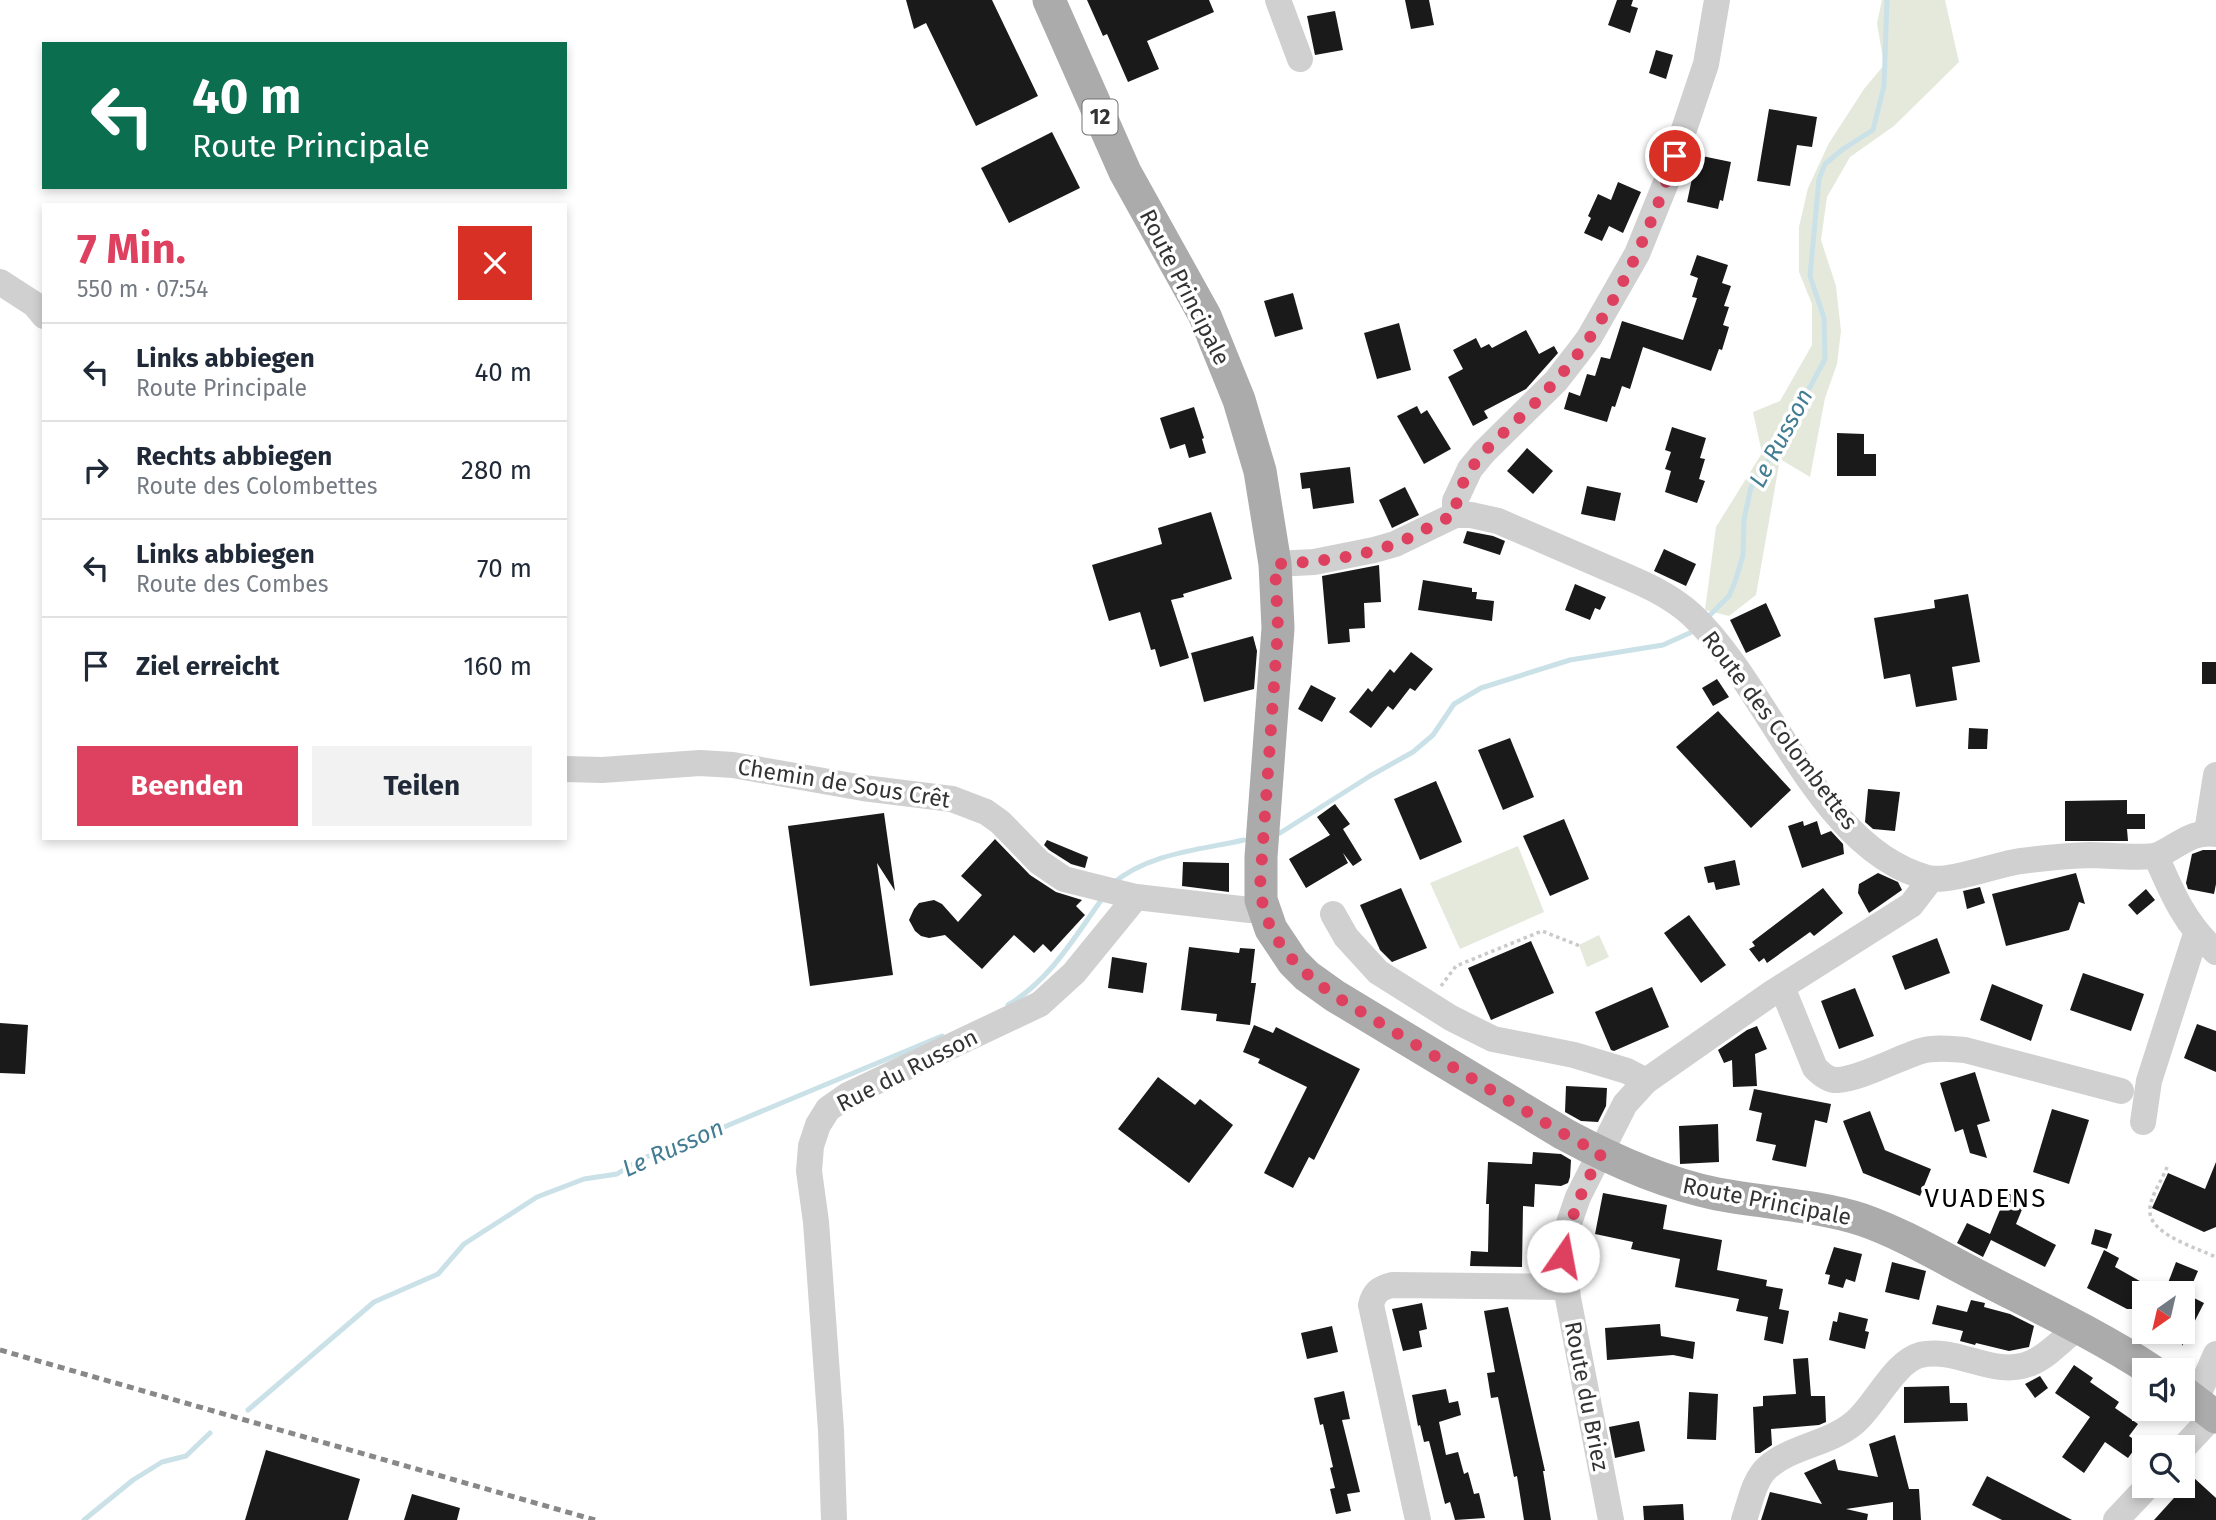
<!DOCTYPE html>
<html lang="de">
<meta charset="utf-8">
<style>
body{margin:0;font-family:"Fira Sans",sans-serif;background:#f2f2f3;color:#1f2937;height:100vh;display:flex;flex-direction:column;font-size:26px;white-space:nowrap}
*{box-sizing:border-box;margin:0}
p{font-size:23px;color:#747a83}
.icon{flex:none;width:38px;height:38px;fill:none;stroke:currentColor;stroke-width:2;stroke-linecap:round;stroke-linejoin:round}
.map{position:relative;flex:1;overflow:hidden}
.drawer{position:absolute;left:42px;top:203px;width:525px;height:637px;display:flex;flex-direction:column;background:#fff;border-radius:0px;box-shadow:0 4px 10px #0003}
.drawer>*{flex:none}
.top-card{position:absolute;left:42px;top:42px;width:525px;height:147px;border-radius:0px;box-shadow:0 4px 10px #0003;background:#0b6e4f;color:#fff;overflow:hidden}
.needle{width:46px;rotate:214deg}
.tools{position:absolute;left:2132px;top:1281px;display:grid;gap:14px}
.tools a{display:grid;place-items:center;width:63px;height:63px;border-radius:0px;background:#fff;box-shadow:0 4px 10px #0003;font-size:35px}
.pin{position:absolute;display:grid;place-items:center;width:60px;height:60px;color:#fff;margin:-30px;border:4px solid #fff;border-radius:50%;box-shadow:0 2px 7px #0007}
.me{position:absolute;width:77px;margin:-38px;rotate:12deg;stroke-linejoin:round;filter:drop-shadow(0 0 5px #0008)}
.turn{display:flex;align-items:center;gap:24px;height:147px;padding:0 35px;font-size:32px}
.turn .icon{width:91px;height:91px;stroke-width:2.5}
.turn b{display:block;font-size:49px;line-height:60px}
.round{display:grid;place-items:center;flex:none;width:74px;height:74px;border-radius:0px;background:#f2f2f3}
.headline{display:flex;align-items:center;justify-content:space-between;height:119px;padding:0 35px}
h1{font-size:42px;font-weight:700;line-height:52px;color:#de415f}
.button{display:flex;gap:14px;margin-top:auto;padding:14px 35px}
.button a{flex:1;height:80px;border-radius:0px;background:#de415f;color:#fff;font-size:28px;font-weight:700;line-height:80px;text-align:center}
.button a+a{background:#f2f2f3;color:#1f2937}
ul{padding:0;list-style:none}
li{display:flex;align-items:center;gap:21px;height:98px;padding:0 35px;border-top:2px solid #e0e1e3}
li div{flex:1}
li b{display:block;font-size:26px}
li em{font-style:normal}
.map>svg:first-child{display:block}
.green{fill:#e4e9dc}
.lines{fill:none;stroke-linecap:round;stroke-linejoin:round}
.stream{stroke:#cae1e8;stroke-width:5}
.building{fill:#1a1a1a}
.path{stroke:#cacaca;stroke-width:3.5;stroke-dasharray:3.5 3.5;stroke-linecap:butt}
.minor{stroke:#d0d0d0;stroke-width:26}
.major{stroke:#ababab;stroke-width:33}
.rail{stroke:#888;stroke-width:5;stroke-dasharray:7 5;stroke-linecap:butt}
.route{stroke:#de415f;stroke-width:12;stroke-dasharray:0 21.6}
.labels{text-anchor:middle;stroke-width:7;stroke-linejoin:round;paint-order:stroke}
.shield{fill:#fff;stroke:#707070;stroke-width:2}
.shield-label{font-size:21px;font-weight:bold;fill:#333}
.street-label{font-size:23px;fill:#333;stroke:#fff}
.water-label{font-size:24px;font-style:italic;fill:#437d93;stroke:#fff}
.quarter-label{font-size:26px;letter-spacing:2px;fill:#000;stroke:#fff}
</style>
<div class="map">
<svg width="2216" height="1520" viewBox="0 0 2216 1520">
<rect width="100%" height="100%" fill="#fff"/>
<!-- green -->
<g class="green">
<path d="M1882,0H1945L1959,62L1894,126L1850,157L1827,197L1821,240L1836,286L1841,331L1837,364L1825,398L1810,477L1780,459L1756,595L1729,616L1705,610L1716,527L1762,453L1753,412L1780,401L1812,345V304L1799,272V227L1808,188L1829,143L1864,89L1884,65L1877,23Z"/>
<path d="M1518,846L1544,912L1460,949L1430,883Z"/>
<path d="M1599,935L1609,957L1587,967L1579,945Z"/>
</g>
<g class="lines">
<!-- stream -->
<g class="stream">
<path d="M1706,619L1729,596L1735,582L1743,555L1744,520L1751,487L1767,463L1793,409L1810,387L1825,359L1824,318L1810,276L1819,179L1825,164L1843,149L1873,130L1884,86L1887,0"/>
<path d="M1280,833L1370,776L1413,752L1433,735L1454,704L1481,688L1570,660L1663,645L1694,631"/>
<path d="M1112,884C1149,853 1199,850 1244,840"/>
<path d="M1008,1005C1050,980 1074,938 1102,899"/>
<path d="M248,1410L374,1302L438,1274L464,1244L537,1197L584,1179L617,1174L641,1159L724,1127L942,1036"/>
<path d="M84,1520L133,1480L162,1462L186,1456L210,1433"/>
</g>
</g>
<!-- building -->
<g class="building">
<path d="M906,0H992L1038,96L976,126L926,23L914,29Z"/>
<path d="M1087,0H1209L1214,12L1147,41L1159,69L1128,82L1107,34L1103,36Z"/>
<path d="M1405,0H1429L1434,25L1411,29Z"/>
<path d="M1617,0H1633L1631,6L1638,8L1630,33L1608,25Z"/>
<path d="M1335,11L1343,50L1315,55L1307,16Z"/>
<path d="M1656,50L1673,55L1666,79L1649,73Z"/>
<path d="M1769,109L1817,117L1812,147L1797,145L1790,186L1757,181Z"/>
<path d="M1052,132L1080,188L1009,223L981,168Z"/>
<path d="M1697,155L1731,162L1723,201L1720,200L1718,209L1687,202Z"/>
<path d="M1618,182L1641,192L1623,233L1609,226L1602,241L1584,233L1591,218L1588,216L1598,194L1611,200Z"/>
<path d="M1697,255L1728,265L1722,283L1731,286L1724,306L1729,307L1723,325L1729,327L1722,350L1719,349L1711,371L1643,347L1630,389L1622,386L1615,407L1612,406L1607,422L1564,409L1569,392L1580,396L1587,374L1595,376L1601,357L1610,359L1622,321L1683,340L1697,298L1692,297L1698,278L1690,275Z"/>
<path d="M1293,293L1303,329L1275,337L1264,301Z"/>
<path d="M1399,323L1411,370L1377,379L1364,333Z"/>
<path d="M1526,330L1539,354L1554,346L1558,353L1526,389L1484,411L1488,418L1473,426L1448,377L1463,369L1453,350L1476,338L1481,348L1489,344L1492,348Z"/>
<path d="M1417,406L1421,414L1427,410L1451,449L1424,464L1397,416Z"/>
<path d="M1194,407L1204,438L1202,439L1206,453L1189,458L1185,444L1170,449L1160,418Z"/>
<path d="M1672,427L1706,438L1700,458L1705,459L1699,479L1705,481L1697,503L1665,492L1671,471L1665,469L1671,452L1665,450Z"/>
<path d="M1837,433L1864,434V454H1876V476H1837Z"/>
<path d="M1527,448L1553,471L1533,494L1507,471Z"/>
<path d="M1350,467L1354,503L1313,509L1310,488L1302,489L1300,473Z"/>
<path d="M1587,486L1621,493L1615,521L1581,514Z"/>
<path d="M1405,487L1419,515L1392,528L1379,500Z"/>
<path d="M1211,512L1232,579L1183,594L1184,597L1171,600L1189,658L1160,667L1155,649L1151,650L1140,612L1109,621L1092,565L1162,544L1158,528Z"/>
<path d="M1467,531L1493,536L1505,541L1500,555L1463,543Z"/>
<path d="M1664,549L1696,564L1686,586L1654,571Z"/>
<path d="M1379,565L1381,602L1364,603L1365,628L1349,629L1350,642L1328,644L1322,576Z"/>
<path d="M1423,580L1472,588V592H1477L1476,599L1494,601L1492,621L1418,610Z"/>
<path d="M1575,584L1606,597L1600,610L1595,608L1590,620L1565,610Z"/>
<path d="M1968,594L1980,662L1952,667L1957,700L1916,707L1910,674L1884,679L1874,618L1935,608L1934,600Z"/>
<path d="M1766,603L1781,636L1746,653L1730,620Z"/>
<path d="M1253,636L1257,651L1254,689L1204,702L1191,653Z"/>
<path d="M1411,652L1433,669L1415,691L1410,688L1393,710L1388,706L1371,728L1349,712L1368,688L1372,692L1390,669L1394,673Z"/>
<rect x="2202" y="662" width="14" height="22"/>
<path d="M1717,679L1729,697L1713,706L1702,688Z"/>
<path d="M1311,685L1336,698L1322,722L1298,709Z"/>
<path d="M1718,711L1791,790L1751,828L1676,747Z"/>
<path d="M1969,728L1988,729L1987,749H1968Z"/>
<path d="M1510,738L1534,797L1503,810L1478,750Z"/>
<path d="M1436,781L1462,842L1420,860L1394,799Z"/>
<path d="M1868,789L1900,792L1895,831L1873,829L1865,822Z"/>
<path d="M2127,800V814H2145V829H2127L2128,841H2065V801Z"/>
<path d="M1335,804L1350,824L1343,829L1362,860L1353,866L1343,853L1348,863L1306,888L1289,859L1330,835L1317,817Z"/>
<path d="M884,813L895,891L877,863L893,975L810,986L788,826Z"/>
<path d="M1564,819L1589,879L1550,896L1523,836Z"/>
<path d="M1803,821L1804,826L1817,821L1821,835L1831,831L1843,844L1844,854L1802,868L1788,826Z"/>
<path d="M995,839L1030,875L1056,892L1082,900L1076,906L1085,915L1051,952L1043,944L1034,953L1014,935L982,969L945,935L929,938L921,936L915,931L909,920L914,909L919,903L934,900L942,904L958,922L982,895L961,876Z"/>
<path d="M1047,840L1088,857L1085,868L1071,864L1049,850L1044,845Z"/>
<path d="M2203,850H2216V884L2214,894L2188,889L2186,883L2192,854Z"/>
<path d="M1735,860L1740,885L1716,890L1714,882L1708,883L1704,867Z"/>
<path d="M1183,862L1229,863V892L1182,886Z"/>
<path d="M1878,873L1898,882L1902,890L1869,913L1858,893L1859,884Z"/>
<path d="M2076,873L2085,904L2079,902L2069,930L2006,946L1992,894Z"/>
<path d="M1980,887L1985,903L1967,909L1963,891Z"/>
<path d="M1401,888L1427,948L1392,962L1380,950L1360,905Z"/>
<path d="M1823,888L1843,913L1814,936L1810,932L1767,963L1764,958L1759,962L1749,949L1755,946L1752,942Z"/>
<path d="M2146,889L2155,900L2137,915L2128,905Z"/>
<path d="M1689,915L1726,965L1701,983L1664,933Z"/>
<path d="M1937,938L1950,973L1905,990L1892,956Z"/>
<path d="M1531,941L1554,993L1491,1020L1468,968Z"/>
<path d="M1189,947L1239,953L1240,948L1255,949L1251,983H1256L1250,1025L1216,1021L1217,1014L1181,1010Z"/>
<path d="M1112,957L1147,963L1143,993L1108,988Z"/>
<path d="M2083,973L2144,994L2131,1031L2070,1010Z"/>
<path d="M1992,984L2043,1005L2031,1041L1980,1020Z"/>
<path d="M1652,987L1669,1027L1614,1051L1611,1050L1595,1012Z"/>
<path d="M1855,988L1874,1036L1839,1049L1821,1001Z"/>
<path d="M0,1023L28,1025L25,1074L0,1073Z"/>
<path d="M2197,1024L2216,1031V1072L2184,1058Z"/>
<path d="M1254,1025L1273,1033L1276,1027L1360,1069L1314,1160L1309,1157L1293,1188L1264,1173L1307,1087L1258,1063L1260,1059L1243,1052Z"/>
<path d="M1757,1026L1767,1049L1755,1054L1757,1086L1733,1087L1732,1060L1724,1063L1718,1050L1747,1030Z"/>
<path d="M1975,1072L1990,1121L1977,1125L1987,1158L1970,1153L1963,1129L1955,1132L1940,1083Z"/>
<path d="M1158,1077L1195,1105L1200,1099L1233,1125L1189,1183L1118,1129Z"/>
<path d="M1566,1086L1607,1088L1606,1106L1598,1122L1581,1121L1565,1112Z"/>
<path d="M1754,1089L1831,1104L1827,1123L1815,1120L1806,1167L1772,1160L1776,1145L1756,1141L1762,1113L1749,1110Z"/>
<path d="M2052,1109L2089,1120L2069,1184L2033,1172Z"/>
<path d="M1870,1111L1885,1150L1931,1169L1920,1196L1863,1173L1843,1121Z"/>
<path d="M1718,1124L1719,1162L1680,1164L1679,1126Z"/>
<path d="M1533,1152L1561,1154L1571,1160L1570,1177L1568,1183L1561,1186L1535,1184L1534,1207L1523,1206L1522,1267L1470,1266L1471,1251L1488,1252L1489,1204H1486L1488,1162L1532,1164Z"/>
<path d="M2216,1162V1227L2204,1232L2152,1208L2168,1173L2205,1189Z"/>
<path d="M1603,1193L1667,1205L1663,1229L1722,1240L1717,1270L1767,1280L1766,1286L1783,1289L1779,1309L1789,1311L1783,1344L1764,1340L1768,1317L1736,1311L1739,1299L1675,1287L1680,1259L1631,1249L1633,1242L1595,1234Z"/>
<path d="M2007,1193L2026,1200L2016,1224L2056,1245L2045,1267L1991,1240L1983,1257L1957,1243L1967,1223L1990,1234Z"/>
<path d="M2095,1229L2112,1234L2107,1249L2091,1244Z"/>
<path d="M1834,1247L1862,1254L1855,1282L1846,1279L1843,1288L1828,1284L1830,1275L1825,1274Z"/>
<path d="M2104,1250L2119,1258L2115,1267L2145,1284L2133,1309H2127L2087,1288Z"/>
<path d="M1892,1262L1926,1271L1919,1300L1885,1292Z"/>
<path d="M2176,1262L2198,1271L2189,1292L2168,1283Z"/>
<path d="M2182,1292L2204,1303L2182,1346Z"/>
<path d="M1971,1300L1985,1303L1984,1307L2010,1314L2034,1326L2029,1347L2009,1351L1976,1343L1975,1345L1960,1341L1963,1331L1932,1324L1937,1305L1967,1312Z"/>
<path d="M1422,1303L1427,1329L1419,1331L1422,1347L1403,1351L1392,1309Z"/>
<path d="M1508,1307L1545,1471H1543L1551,1520H1524L1517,1476L1514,1477L1498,1397L1491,1398L1487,1373L1495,1372L1484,1311Z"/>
<path d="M1839,1312L1868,1319L1865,1331L1869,1332L1865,1349L1829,1340L1833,1321L1837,1322Z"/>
<path d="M1660,1324L1661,1336L1695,1342L1693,1359L1673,1355L1607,1360L1605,1328Z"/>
<path d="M1332,1326L1338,1352L1307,1359L1301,1333Z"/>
<path d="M1808,1358L1811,1396H1825L1826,1422L1819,1425L1771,1429L1772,1445L1760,1453H1755L1753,1407L1763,1406V1396L1796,1394L1793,1359Z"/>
<path d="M2074,1365L2093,1378L2090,1382L2119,1402L2115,1408L2138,1424L2129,1436L2139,1443L2128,1458L2105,1442L2084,1473L2062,1457L2090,1417L2055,1393Z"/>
<path d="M2040,1376L2048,1388L2035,1398L2025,1384Z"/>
<path d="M1949,1386L1950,1403H1967L1968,1421L1904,1423V1387Z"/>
<path d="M1446,1389L1449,1403L1458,1401L1461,1415L1439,1422L1446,1455L1458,1452L1464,1474L1468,1472L1474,1494L1479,1493L1485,1518L1455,1520L1450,1502L1445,1504L1429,1441L1424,1442L1420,1425L1418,1426L1412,1395Z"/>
<path d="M1344,1391L1350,1419L1342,1420L1360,1492L1347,1494L1351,1511L1336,1514L1330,1489L1335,1488L1330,1468L1333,1467L1323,1424L1320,1425L1314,1398Z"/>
<path d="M1689,1392L1718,1394L1716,1440L1687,1439Z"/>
<path d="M1639,1421L1645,1451L1615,1458L1609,1427Z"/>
<path d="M1895,1435L1909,1489H1919L1921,1520H1893V1502L1846,1509L1868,1514L1867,1520H1761L1770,1492L1822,1504L1804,1473L1835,1459L1838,1470L1878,1477L1869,1444Z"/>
<path d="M266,1450L360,1479L348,1520H245Z"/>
<path d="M1987,1476L2072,1520H2002L1972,1505Z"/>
<path d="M2193,1477L2216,1498V1520H2154Z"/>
<path d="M412,1494L460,1508L457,1520H404Z"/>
<path d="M1683,1504L1684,1520H1644L1643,1506Z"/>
</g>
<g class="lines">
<!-- path -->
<g class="path">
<path d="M1441,986L1456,966L1542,931L1580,946"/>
<path d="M2167,1167C2162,1181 2148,1199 2150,1213C2152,1235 2199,1249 2216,1257"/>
</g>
<!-- minor -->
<g class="minor">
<path d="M1278,0L1300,59"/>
<path d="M0,282L34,304L44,316"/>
<path d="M1455,515V501L1470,469L1484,452L1556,381L1577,354L1589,338L1637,254L1667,180L1706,64L1717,0"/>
<path d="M1275,564L1314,562L1374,550L1395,544L1455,515H1471L1498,521C1532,536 1566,550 1600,565C1632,579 1666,591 1692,615C1770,688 1819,850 1928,878C1950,883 1997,864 2021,861C2043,858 2067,856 2090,855C2105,855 2146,859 2158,855C2179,846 2191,830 2216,834"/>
<path d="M565,769L602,770L700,763L733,765L863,788L952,799L986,812L1000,822L1039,862L1064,879L1136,897"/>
<path d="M2207,832L2216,775"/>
<path d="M2156,856C2172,893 2185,924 2216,952"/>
<path d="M1333,914L1346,937L1378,972L1451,1018L1493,1039L1574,1055L1627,1071L1646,1081"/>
<path d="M1782,987L1815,1068C1821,1074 1829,1081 1838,1080C1860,1079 1898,1058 1921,1051C1935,1047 1950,1049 1965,1050L2121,1091"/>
<path d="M2143,1122L2149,1081L2196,934"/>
<path d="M2196,1400L2216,1354"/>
<path d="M2182,1449L2214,1415"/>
<path d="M834,1520L831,1430L816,1222L809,1171L811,1146L818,1125L828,1109L848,1095L1040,1004L1074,973L1136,897L1250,910L1263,909"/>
<path d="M1418,1520L1371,1305C1374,1292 1380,1288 1392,1285L1566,1287"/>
<path d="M1611,1520L1568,1298L1563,1256L1569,1223L1578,1197L1625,1104L1646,1081L1772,993L1911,905L1931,879"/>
<path d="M1744,1520C1750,1503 1754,1479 1768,1467C1792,1446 1829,1444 1854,1423C1875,1406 1894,1362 1920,1355C1957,1346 1995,1379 2031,1363C2048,1356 2063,1339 2078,1327"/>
<path d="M2116,1520L2148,1486"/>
</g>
<!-- major -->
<g class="major">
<path d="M1049,0L1125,172L1205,316L1239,400L1260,471L1275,564L1278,628L1261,857V900L1271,929L1293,962L1307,976L1335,996L1564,1134C1612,1160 1663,1183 1717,1194C1765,1203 1816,1205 1863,1220C1903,1234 1941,1257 1978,1276C2036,1306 2096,1334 2151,1370"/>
<path d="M2182,1391L2216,1417"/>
</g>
<!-- rail -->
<path class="rail" d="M0,1350L595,1520"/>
</g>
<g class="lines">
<!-- route -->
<path class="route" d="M1563,1256C1571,1214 1581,1192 1601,1154L1564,1134L1335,996C1296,968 1264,937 1260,886L1278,628L1275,564C1315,562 1357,558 1395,544C1416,536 1434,523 1455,515C1458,464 1503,436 1537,401C1555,382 1573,362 1588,340C1626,285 1654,220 1675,156"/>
</g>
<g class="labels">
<!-- shield labels -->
<rect class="shield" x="1082.5" y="99.5" width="35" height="35" rx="5"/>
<g class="shield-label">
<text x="1100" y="124">12</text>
</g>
<!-- street labels -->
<g class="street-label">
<text transform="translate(1185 287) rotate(63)" y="8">Route Principale</text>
<text transform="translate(1780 730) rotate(53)" y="8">Route des Colombettes</text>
<text transform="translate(844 783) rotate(9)" y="8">Chemin de Sous Crêt</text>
<text transform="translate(907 1070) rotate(-27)" y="8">Rue du Russon</text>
<text transform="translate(1767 1201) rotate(11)" y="8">Route Principale</text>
<text transform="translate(1587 1396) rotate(79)" y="8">Route du Briez</text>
</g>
<!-- water labels -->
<g class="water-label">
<text transform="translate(1781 438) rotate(-62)" y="8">Le Russon</text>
<text transform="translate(673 1148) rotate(-24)" y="8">Le Russon</text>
</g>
<!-- quarter labels -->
<g class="quarter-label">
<text x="1986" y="1207">VUADENS</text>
</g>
</g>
</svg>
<div class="tools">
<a><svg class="needle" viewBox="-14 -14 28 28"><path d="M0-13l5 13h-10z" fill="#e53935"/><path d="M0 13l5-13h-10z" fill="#747a83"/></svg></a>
<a><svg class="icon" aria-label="sound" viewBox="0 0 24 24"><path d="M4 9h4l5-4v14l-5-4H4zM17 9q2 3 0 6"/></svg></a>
<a><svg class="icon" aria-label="search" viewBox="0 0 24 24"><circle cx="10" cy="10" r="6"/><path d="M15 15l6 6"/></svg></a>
</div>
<div class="pin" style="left:1675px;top:156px;background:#d93025"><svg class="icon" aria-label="arrive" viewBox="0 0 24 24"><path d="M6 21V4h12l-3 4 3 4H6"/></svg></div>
<svg class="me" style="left:1563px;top:1256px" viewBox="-20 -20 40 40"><circle r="19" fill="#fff"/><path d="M0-13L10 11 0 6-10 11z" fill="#de415f"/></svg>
<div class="top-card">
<div class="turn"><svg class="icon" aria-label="left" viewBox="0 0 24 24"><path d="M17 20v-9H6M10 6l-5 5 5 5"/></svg><div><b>40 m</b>Route Principale</div></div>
</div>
<section class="drawer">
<div class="headline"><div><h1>7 Min.</h1><p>550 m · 07:54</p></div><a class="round" style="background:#d93025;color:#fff"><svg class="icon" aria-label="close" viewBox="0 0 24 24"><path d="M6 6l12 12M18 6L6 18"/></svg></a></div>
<ul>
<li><svg class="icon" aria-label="left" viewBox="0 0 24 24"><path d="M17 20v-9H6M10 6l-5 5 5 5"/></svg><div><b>Links abbiegen</b><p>Route Principale</p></div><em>40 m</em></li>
<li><svg class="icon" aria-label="right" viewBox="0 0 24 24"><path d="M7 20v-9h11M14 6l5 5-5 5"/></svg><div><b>Rechts abbiegen</b><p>Route des Colombettes</p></div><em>280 m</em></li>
<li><svg class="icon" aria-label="left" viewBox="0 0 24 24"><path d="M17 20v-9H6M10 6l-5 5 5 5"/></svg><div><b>Links abbiegen</b><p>Route des Combes</p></div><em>70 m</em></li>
<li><svg class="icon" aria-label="arrive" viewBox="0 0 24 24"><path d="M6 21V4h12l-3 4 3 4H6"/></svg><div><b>Ziel erreicht</b></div><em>160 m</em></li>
</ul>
<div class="button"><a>Beenden</a><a>Teilen</a></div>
</section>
</div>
